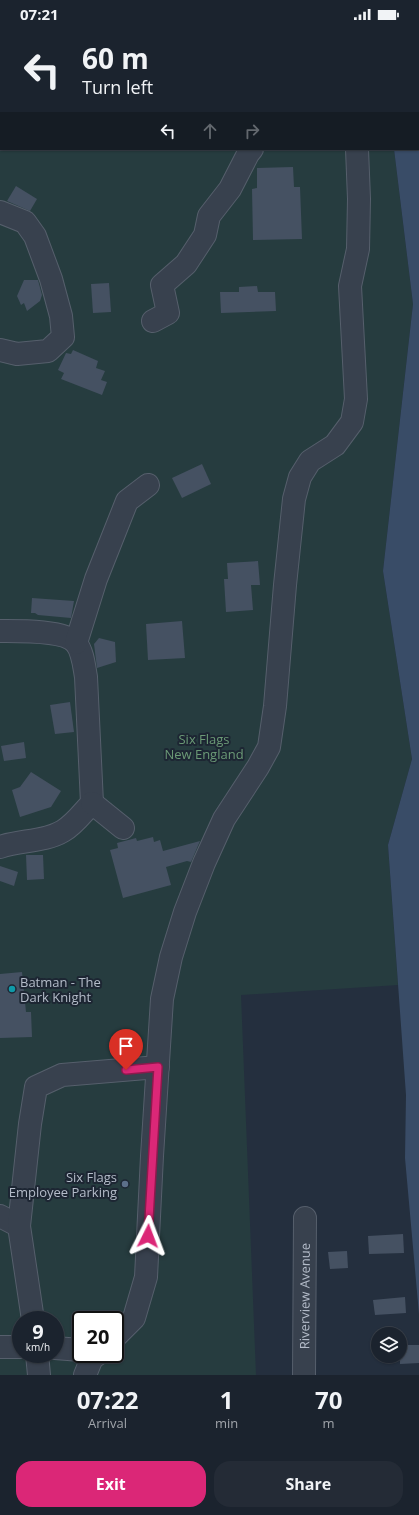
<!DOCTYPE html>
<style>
body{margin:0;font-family:"Open Sans",sans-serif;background:#242b36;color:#f1f3f6;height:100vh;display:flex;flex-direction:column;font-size:15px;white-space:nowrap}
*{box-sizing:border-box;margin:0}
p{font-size:13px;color:#a0a4aa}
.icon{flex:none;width:22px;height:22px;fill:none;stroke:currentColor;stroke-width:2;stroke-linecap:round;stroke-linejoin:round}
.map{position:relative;height:1347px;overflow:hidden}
.side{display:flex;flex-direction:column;background:#1b232e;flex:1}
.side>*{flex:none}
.hud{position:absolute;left:0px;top:0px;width:419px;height:122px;box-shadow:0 1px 3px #0004,0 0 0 1px #39404a;background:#1b232e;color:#f1f3f6;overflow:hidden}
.tools{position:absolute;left:371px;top:1299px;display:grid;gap:8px}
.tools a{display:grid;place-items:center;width:36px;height:36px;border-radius:50%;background:#1b232e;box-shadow:0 1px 3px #0004,0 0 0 1px #39404a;font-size:20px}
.speed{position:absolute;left:12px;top:1283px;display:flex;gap:8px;font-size:20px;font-weight:700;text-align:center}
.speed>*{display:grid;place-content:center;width:52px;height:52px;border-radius:50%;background:#1b232e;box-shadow:0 1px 3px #0004,0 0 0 1px #39404a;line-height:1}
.speed small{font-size:10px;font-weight:400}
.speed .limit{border:2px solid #111;border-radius:6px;background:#fff;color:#111}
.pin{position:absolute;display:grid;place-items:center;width:34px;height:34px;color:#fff;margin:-41px -17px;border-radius:50% 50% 50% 0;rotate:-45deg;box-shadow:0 0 4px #0007}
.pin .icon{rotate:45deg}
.me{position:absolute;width:44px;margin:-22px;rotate:3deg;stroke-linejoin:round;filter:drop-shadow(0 0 3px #0008)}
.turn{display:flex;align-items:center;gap:14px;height:84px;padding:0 16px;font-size:18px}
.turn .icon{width:52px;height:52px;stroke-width:2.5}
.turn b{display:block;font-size:28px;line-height:34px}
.lanes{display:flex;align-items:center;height:38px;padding:0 16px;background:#0003;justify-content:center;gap:20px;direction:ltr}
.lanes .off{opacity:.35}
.eta{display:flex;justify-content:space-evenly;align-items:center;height:68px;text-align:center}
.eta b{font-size:24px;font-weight:700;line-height:28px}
.action{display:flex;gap:8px;margin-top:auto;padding:8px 16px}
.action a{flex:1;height:46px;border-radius:16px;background:#db2777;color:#fff;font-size:16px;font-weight:700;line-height:46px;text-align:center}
.action a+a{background:#242b36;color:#f1f3f6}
.status{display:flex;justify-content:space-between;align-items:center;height:28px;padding:0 20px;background:#1b232e;direction:ltr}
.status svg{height:11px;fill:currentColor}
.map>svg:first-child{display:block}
.green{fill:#263c3f;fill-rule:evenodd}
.water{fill:#394c67}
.building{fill:#455162}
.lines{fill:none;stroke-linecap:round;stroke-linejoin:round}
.minor-casing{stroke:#565f6c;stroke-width:24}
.minor{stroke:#38414e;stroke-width:22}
.route-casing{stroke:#8e194d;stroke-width:10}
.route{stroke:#db2777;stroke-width:7}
.culture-dot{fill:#0f9aa8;stroke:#1d2633;stroke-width:1.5}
.service-dot{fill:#5c6f8a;stroke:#1d2633;stroke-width:1.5}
.labels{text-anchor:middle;stroke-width:4;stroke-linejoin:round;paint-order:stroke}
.park-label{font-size:13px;fill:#6b9a76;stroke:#1d2633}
.poi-label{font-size:13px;fill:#b4bcc9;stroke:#1d2633;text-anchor:start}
.street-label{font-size:13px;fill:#b4bcc9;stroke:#1d2633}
</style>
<div class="status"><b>07:21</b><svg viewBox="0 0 49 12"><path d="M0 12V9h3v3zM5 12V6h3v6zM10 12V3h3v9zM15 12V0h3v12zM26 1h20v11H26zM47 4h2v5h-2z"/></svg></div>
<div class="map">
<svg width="419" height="1347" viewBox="0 0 419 1347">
<rect width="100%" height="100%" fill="#242f3e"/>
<!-- green -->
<path class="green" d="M0,0H380L1,1V121H394L413,276L383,543L412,731L388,817L398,957L241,967L256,1347H0ZM21,1292H55V1326H21ZM81,1292H115V1326H81Z"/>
<!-- water -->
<path class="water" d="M380,0H419V1286L405,1130L406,1067L388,817L412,731L383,543L413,276L394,121H418V1Z"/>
<!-- building -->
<g class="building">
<path d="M293,139L294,159H300L302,211L253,212L252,161L257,160V140Z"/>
<path d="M16,158L37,171L30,183L7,173Z"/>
<path d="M24,252H38L42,267L40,273L27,283L24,275L21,277L17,268Z"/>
<path d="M109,255L111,284L93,285L91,256Z"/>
<path d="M257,258L258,264H275L276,283L221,285L220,264H239V259Z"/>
<path d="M73,322L98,333L96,340L105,343L101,352L107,354L102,367L61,351L64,345L58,342L66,325L71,326Z"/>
<path d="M202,436L211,456L182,470L172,450Z"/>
<path d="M258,533L260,557H251L253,582L226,584L224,551H228L227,535Z"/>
<path d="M32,570L74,573L71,590L38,587L35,585H31Z"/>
<path d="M182,593L185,630L148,632L146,596Z"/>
<path d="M99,610L115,614L116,634L97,640L94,616Z"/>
<path d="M70,674L74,704L55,706L50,677Z"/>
<path d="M24,714L26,730L4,733L1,718Z"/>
<path d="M31,744L61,763L51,779L20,789L12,762L20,759Z"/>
<path d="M153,809L154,814L160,812L163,823L200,813L191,834L187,833L166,839L171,857L123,870L110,822L118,820L117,815L136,810L137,813Z"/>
<path d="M26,827H43L44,851L27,852Z"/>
<path d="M0,838L18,844L14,858L0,853Z"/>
<path d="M22,944L26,984H31L32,1009L0,1010V946Z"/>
<path d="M403,1206L404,1225L369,1226L368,1208Z"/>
<path d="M347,1223L348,1240L330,1241L328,1224Z"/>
<path d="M405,1269L406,1285L375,1287L373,1272Z"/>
<path d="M400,1317H419V1335L400,1336Z"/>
</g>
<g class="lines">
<!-- minor casing -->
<g class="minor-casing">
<g id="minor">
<path d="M253,0L254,1"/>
<path d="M350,0V1"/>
<path d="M94,1L95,0"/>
<path d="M0,184L25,194L35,208L51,251L61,288L63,309L48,323L17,326L0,322"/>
<path d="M153,293L168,285L162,257L186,236L205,207L209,188L230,161L248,126L252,121"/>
<path d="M0,603C17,603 65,602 76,615C83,624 84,638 86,649L92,775C83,784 75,796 63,803C45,814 20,812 0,819"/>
<path d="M76,615L96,551L127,473L148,457"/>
<path d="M92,775L123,800"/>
<path d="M0,1188L19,1198"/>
<path d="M33,1292L19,1198L30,1096L36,1059L62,1047L158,1039"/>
<path d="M115,1309L134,1290L146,1249L152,1128L162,971L171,929L185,884L204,835L224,791L258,739L269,719L275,678L285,557L294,471L300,449L310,433L335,417L352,394L356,371L350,258L358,221L359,171L357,121"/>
<path d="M0,1319H21"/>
<path d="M55,1320L81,1322"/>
<path d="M37,1326L39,1347"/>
<path d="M85,1347L92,1330L98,1326"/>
<path id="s1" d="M304,1347L305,1190"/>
</g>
</g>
<!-- minor -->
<use href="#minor" class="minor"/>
</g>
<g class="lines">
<!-- route casing -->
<g class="route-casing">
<path id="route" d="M126,1042L158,1039L148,1208"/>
</g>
<!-- route -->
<use href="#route" class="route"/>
</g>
<!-- markers -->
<circle class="culture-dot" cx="12" cy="961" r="4"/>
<circle class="service-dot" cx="125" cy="1156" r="4"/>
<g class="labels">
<!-- park labels -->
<g class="park-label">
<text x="204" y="716">Six Flags<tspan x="204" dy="15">New England</tspan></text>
</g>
<!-- poi labels -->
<g class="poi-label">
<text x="20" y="959">Batman - The<tspan x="20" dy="15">Dark Knight</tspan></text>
<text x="117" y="1154" text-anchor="end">Six Flags<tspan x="117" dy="15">Employee Parking</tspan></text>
</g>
<!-- street labels -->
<g class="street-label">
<text dy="5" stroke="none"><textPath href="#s1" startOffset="79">Riverview Avenue</textPath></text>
</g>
</g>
</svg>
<div class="tools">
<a><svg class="icon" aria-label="layers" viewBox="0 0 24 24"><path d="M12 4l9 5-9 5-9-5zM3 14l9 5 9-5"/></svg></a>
</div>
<div class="speed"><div>9<small>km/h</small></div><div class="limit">20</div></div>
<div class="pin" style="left:126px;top:1042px;background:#d93025"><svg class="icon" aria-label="arrive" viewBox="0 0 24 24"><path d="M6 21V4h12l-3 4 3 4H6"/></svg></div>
<svg class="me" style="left:148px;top:1208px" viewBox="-20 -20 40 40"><path d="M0-17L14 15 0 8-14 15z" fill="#db2777" stroke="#fff" stroke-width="4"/></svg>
<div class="hud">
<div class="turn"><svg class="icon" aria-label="left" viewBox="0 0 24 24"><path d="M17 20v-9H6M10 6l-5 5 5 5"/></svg><div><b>60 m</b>Turn left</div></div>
<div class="lanes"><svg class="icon" aria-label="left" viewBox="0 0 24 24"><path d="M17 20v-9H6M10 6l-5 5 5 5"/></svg><svg class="icon off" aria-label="ahead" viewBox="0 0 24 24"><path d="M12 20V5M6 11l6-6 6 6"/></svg><svg class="icon off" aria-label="right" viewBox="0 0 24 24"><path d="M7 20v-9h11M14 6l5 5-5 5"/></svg></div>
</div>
</div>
<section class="side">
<div class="eta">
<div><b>07:22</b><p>Arrival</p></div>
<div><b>1</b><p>min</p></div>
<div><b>70</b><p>m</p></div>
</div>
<div class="action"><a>Exit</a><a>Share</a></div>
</section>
